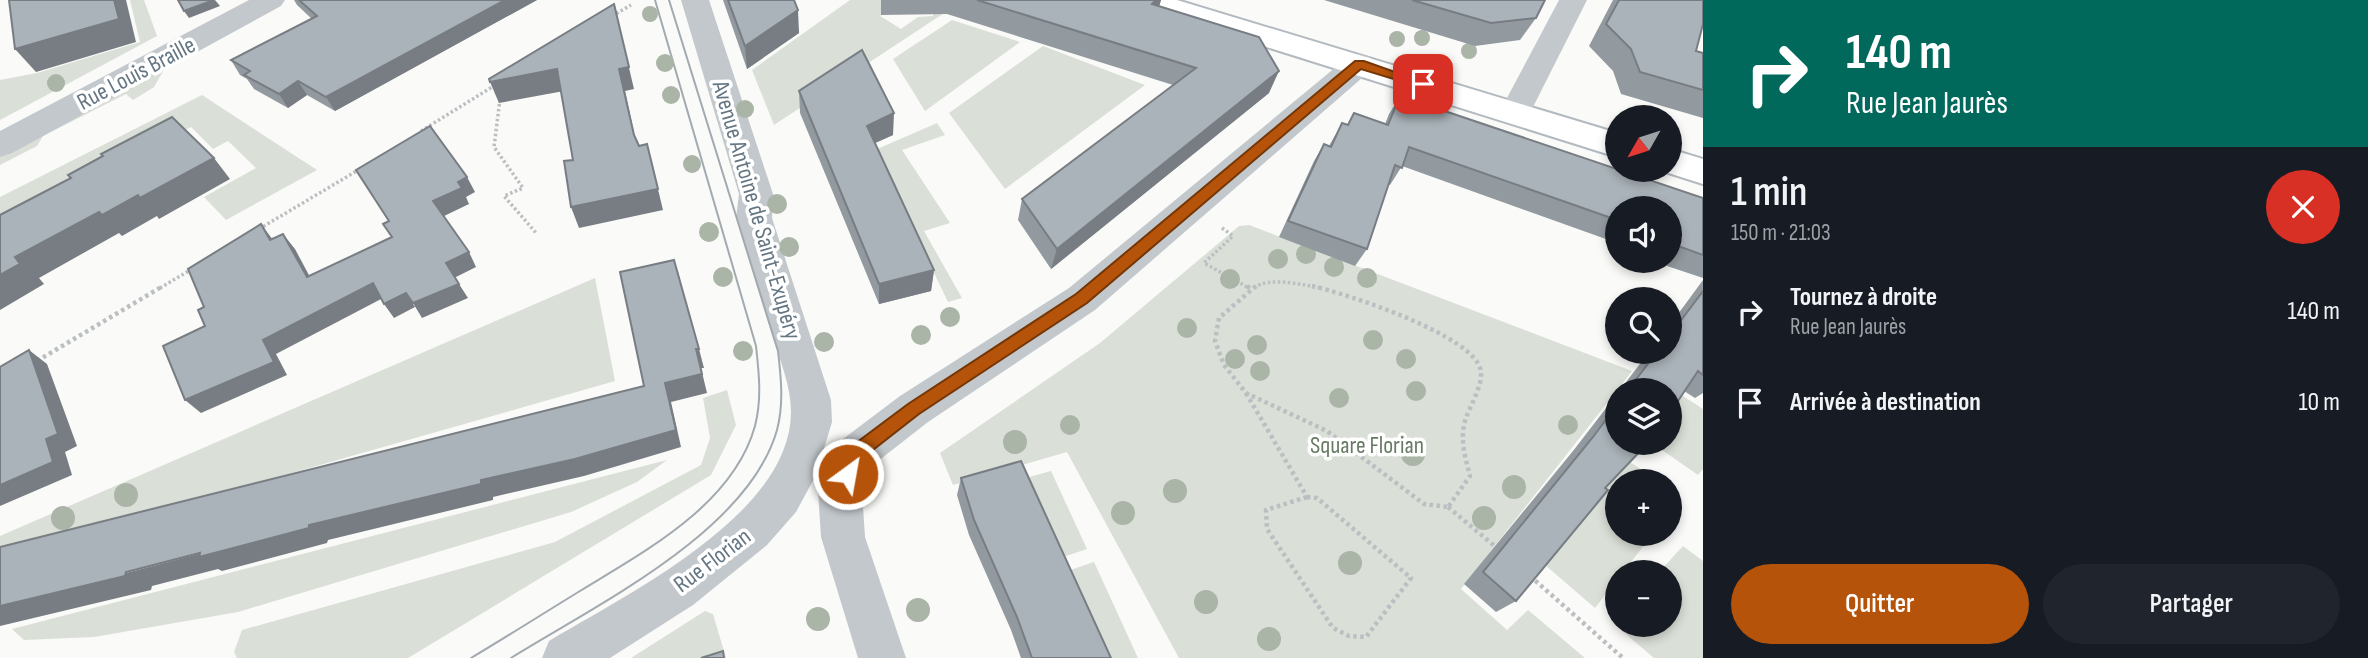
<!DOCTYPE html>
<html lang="fr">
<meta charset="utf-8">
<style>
body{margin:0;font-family:"Sofia Sans Condensed",sans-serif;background:#20242c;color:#f1f3f6;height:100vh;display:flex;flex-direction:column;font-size:26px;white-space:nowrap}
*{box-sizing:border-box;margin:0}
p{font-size:23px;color:#9ea1a6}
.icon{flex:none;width:38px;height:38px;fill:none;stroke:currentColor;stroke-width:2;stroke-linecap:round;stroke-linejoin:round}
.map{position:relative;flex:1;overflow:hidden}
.side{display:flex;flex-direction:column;background:#171b24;width:665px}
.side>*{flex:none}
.hud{background:#00695c;color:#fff;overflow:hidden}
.needle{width:46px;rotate:231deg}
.buttons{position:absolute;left:1605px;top:105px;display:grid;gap:14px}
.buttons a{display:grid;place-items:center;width:77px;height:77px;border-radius:50%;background:#171b24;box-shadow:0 4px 10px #0003;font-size:35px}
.pin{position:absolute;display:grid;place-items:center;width:60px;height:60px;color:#fff;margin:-30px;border-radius:14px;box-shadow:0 4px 10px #0006}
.me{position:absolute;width:77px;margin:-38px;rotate:32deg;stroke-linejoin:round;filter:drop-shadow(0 0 5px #0008)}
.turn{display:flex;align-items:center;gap:24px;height:147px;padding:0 28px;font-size:32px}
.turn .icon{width:91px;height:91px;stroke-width:2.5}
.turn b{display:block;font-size:49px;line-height:60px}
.round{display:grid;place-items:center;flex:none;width:74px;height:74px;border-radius:37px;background:#20242c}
.headline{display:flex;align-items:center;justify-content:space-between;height:119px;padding:0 28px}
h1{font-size:42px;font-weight:600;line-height:52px}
.action{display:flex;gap:14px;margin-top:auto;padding:14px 28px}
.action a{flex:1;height:80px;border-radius:42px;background:#b45309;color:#fff;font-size:28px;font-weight:600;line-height:80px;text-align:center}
.action a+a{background:#20242c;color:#f1f3f6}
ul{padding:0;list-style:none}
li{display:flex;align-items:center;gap:21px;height:91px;padding:0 28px}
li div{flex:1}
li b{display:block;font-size:26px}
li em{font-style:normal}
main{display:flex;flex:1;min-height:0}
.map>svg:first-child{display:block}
.green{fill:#dadfd7}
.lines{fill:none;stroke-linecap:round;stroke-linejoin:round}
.secondary-casing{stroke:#b3babf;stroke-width:4}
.path-far1{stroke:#bbbfc2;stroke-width:3.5;stroke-dasharray:2.5 2.5;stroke-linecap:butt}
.path{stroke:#bbbfc2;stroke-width:4.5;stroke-dasharray:3.5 3.5;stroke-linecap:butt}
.minor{fill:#c3c8cc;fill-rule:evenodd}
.secondary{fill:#fff;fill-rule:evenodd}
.tram{stroke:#a2aab0;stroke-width:2}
.tree{fill:#aab4a7}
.wall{fill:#929a9f}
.shaded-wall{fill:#777d82}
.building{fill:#aab3b9;stroke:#777d82;stroke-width:2}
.route{fill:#b45309;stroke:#753606;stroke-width:2}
.labels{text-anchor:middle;stroke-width:7;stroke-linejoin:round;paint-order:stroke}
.street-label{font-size:24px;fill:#657683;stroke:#fff}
.park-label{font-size:24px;fill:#687a64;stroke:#fff}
</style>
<main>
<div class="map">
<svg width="1703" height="658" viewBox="0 0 1703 658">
<rect width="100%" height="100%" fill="#fafaf8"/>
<!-- green -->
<g class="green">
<path d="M130,0H144L157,36L0,120V80L37,73L140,42Z"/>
<path d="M850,0H891V9L880,16L901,29L918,17L933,16L934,5L964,0L774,125L752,70Z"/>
<path d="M952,20L1020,42L925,111L893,59Z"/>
<path d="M1043,46L1145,85L1005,189L949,113Z"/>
<path d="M166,66L154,87L133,100L126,94L43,136L37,146L0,165V155Z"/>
<path d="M202,95L317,170L226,220L204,197L256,168L228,141L213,149L191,127L109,170L0,237V197Z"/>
<path d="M937,123L945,135L902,150L950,223L924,231L962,298L948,302L875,150Z"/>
<path d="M1249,225L1632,371L1461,589L1507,630L1528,610L1585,658H1179L1067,452L953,485L940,453L1100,343L1239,226Z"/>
<path d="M595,278L615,381L0,556V536Z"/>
<path d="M727,390L736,425L711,475L408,658H237L234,652L242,630L555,542L701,465L710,438L703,398Z"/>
<path d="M1677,392L1703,409V469L1698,475L1652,443H1670V398Z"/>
<path d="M1571,455L1610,482L1630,462L1659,481H1617V534H1653L1623,572H1617V579L1595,608L1544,564Z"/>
<path d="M667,460L637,482L571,512L238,612L94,637L24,640L12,629Z"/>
<path d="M1051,471L1087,549L1060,558L1022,479Z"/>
<path d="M1683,546L1703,561V658H1654L1613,623L1617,619V625H1670V572H1659Z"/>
<path d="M1094,562L1138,658H1103L1064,572Z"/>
<path d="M705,611L713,614L726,658H631Z"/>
</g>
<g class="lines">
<!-- secondary casing -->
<g class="secondary-casing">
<g id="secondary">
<path d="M1132,0H1177L1617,133V157L1136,6Z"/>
<path d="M1670,149L1703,159V184L1659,170H1670Z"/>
</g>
</g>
<!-- path-far1 -->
<g class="path-far1">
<path d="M612,16L631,5"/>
<path d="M500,99L494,147L523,188L504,196L537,234"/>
<path d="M421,131L497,84"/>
<path d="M1222,228L1233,236L1204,263L1249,288"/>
<path d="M259,229L360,169"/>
<path d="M160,288L192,269"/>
<path d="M1254,288C1269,276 1303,285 1321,288"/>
</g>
<!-- path -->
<g class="path">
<path d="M1247,286L1252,290"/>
<path d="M1256,286L1219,318L1215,341L1224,365L1246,393L1327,431L1424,504L1448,507"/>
<path d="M1312,286C1344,293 1478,336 1481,372C1482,387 1471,404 1466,418C1459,438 1465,456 1470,476L1448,507"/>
<path d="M37,361L163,286"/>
<path d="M1246,393L1307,497"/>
<path d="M1307,497L1317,498L1411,578L1366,637L1349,636L1333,628L1267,529L1266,510Z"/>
<path d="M1448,507L1497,548"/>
<path d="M1530,576L1623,658"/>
</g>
<!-- minor -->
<g class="minor">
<path d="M249,0H285L281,6L12,153L0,157V131Z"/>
<path d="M681,0H709L773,194L772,218L831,400L832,422L816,475L796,512L767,545L693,605L610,658H542L549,641C625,595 791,515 791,412C791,386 780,360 772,335C760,296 748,257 736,218L739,194Z"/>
<path d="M1559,0H1587L1526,121L1515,124L1504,121L1499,113Z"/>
<path d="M1359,54L1370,57L1374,64L1370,71L1095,310L928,422L873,465L862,491L865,537L906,658H858L821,537L818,491L843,439L900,396L1069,288L1348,57Z"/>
</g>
<!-- secondary -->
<use href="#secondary" class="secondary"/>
<!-- tram -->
<g class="tram">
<path d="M471,658C508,636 544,613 580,591C645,551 733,505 755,426C762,399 759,373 756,346L655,0"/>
<path d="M511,658C596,605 748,532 777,430C784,404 781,377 778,351L669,0"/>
</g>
</g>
<!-- trees -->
<g class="tree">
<circle cx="650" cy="14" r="8"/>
<circle cx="1422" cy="38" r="8"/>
<circle cx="1397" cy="39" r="8"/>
<circle cx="1469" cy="51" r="8"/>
<circle cx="665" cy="63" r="9"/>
<circle cx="56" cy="83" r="9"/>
<circle cx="671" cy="95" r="9"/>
<circle cx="745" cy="109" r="9"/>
<circle cx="692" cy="164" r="9"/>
<circle cx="777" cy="204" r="10"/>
<circle cx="709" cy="232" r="10"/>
<circle cx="789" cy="247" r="10"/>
<circle cx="1306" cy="254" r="10"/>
<circle cx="1278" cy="259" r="10"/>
<circle cx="1334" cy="267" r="10"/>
<circle cx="723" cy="277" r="10"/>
<circle cx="1367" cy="278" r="10"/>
<circle cx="1230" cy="279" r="10"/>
<circle cx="950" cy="317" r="10"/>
<circle cx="1187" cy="328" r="10"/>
<circle cx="921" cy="335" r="10"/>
<circle cx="1373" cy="340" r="10"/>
<circle cx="824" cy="342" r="10"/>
<circle cx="1257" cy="345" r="10"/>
<circle cx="743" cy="351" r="10"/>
<circle cx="1235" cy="359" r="10"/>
<circle cx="1406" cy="359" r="10"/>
<circle cx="1260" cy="371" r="10"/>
<circle cx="1416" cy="391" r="10"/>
<circle cx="1339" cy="398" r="10"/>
<circle cx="1070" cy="425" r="10"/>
<circle cx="1568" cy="425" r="10"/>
<circle cx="1015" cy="442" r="12"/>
<circle cx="1413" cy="454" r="12"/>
<circle cx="1514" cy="487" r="12"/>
<circle cx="1175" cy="491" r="12"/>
<circle cx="126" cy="495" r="12"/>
<circle cx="1123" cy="513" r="12"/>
<circle cx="63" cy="518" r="12"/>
<circle cx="1484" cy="518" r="12"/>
<circle cx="1350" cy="563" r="12"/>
<circle cx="1206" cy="602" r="12"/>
<circle cx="918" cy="610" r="12"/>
<circle cx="818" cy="619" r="12"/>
<circle cx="1269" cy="639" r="12"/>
</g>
<!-- wall -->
<g class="wall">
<path d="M294,0H537L335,111L307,95L288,108L254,89L247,79L240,75L231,60L312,19L297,5Z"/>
<path d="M723,0H794L799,33L747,69Z"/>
<path d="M881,0H1161L1159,7L1269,93L1051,269L1018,220L1022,199L1173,85L947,14L881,15Z"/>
<path d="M1324,0H1545L1536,18L1520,40L1475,46Z"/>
<path d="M1613,0H1703L1696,51L1703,53V118L1621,94L1613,71L1589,46Z"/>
<path d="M799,91L893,135L875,143L934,270L931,291L879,304L800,113Z"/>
<path d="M1400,96L1703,198V278L1652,261H1670V208H1617V243L1402,166L1390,185L1388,184L1367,249L1355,266L1279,237L1314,161L1324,144L1329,146L1342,123L1347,125L1354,113L1385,124L1389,114Z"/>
<path d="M1703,280V393L1695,398L1684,391L1620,390L1649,352H1670V325Z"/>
<path d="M1617,394V443L1605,488L1516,601L1496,612L1464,584L1573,451Z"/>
<path d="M961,478L1111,658H1021L1011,630L969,535L957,495Z"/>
</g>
<!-- shaded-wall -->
<g class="shaded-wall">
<path d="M114,0H126L136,42L36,72L15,49Z"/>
<path d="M215,0L220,6L189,18L184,11Z"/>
<path d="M505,0H537L335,111L326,97Z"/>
<path d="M1156,0H1161L1156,15L1152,4Z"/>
<path d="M614,4L634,89L625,91L639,156L619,69Z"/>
<path d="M798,10L799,33L747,69L745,46Z"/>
<path d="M557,69L564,91L499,103L490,82Z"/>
<path d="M1279,71L1269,93L1051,269L1057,249Z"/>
<path d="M298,81L307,95L288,108L279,94Z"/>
<path d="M894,113L893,135L866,147L867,126Z"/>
<path d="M647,144L663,210L579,228L571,207Z"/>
<path d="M214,158L230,179L159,219L157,216L122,236L119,233L39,278L44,284L0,310V275L15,257L99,212L138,195Z"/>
<path d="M467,177L475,192L466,197L469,204L442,217L433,201L458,182Z"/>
<path d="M261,224L273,240H270Z"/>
<path d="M283,234L295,249L318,292L307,277Z"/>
<path d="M469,252L476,267L454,278L446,263Z"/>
<path d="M934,270L931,291L879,304V284Z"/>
<path d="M373,283L383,298L276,354L287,375L201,413L185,400L263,340Z"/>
<path d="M459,284L468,298L422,318L413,303Z"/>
<path d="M406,293L415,307L394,318L384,304Z"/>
<path d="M696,349H699L704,368H701L707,393L671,402L681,447L584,476L493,497V500L328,540L327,543L222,571L218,569L152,586L151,590L0,626V606L481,480L665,383Z"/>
<path d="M29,350L47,364L77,446L65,452L72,475L0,506V485L46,439Z"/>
</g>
<!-- building -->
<g class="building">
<path d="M9,0H114L119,19L15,49Z"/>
<path d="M178,0H214L184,11Z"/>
<path d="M299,0H505L326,97L298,81L279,94L244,75L250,71L231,60L317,16Z"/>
<path d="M728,0H794L798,10L745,46Z"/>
<path d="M977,0H1156L1152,4L1259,37L1279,71L1057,249L1022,199L1196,68Z"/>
<path d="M1412,0H1545L1536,18L1491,23Z"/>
<path d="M1619,0H1703V24L1696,51L1703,53V90L1640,72L1631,49L1606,24Z"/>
<path d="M614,4L629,67L619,69L634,135L639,146L647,144L658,189L571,207L564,161L573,160L557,69L490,82L489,79Z"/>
<path d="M862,50L894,113L867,126L934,270L879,284L799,91Z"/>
<path d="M1400,96L1703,198V255L1670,243V208H1617V220L1409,147L1402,168L1395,165L1367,249L1288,221L1324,144L1331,147L1342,123L1348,125L1354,113L1388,125Z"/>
<path d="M172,117L214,158L140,198L138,195L102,215L99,212L15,257L20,264L0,275V215L71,178L68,175L103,156L101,154Z"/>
<path d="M430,126L467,177L458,182L462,188L433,201L469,252L446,263L459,284L413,303L406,293L384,304L373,283L263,340L274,362L185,400L163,346L205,326L198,310L204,307L188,269L261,224L270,240L283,234L307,277L392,237L383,224L389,221L356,170Z"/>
<path d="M674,260L699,349H696L702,374L665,383L676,430L575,459L481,480V484L309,525V528L199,557L200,553L126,572L125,576L0,606V547L644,386L620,272Z"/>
<path d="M1703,291V375L1698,371L1670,413V390H1628L1657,352H1670V335Z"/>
<path d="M29,350L58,434L46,439L53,462L0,485V367Z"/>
<path d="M1617,405V443H1648L1605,488L1608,490L1594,507L1516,601L1483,572L1593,437Z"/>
<path d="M1021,461L1111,658H1032L1017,617L974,520L961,478Z"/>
<path d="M723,651L724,658H701Z"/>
</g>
<!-- route -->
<path class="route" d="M1355,61H1364L1429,84L1423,88L1361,69L1087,303L919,414L864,457L854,480H842L839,474L852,446L908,404L1076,294Z"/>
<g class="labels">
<!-- street labels -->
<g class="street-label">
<text transform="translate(136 73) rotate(-28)" y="8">Rue Louis Braille</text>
<text transform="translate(757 210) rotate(74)" y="8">Avenue Antoine de Saint-Exupéry</text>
<text transform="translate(712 560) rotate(-37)" y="8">Rue Florian</text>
</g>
<!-- park labels -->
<g class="park-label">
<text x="1367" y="453">Square Florian</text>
</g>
</g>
</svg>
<div class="buttons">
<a><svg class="needle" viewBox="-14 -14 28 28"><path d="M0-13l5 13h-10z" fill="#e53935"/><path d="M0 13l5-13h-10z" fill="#9ea1a6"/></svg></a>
<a><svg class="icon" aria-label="sound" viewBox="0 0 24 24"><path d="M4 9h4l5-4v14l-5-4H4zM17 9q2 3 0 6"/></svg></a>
<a><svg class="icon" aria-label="search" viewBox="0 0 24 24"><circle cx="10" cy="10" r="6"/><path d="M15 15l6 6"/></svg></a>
<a><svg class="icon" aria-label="layers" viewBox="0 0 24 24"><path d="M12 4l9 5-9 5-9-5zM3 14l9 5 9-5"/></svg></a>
<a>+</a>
<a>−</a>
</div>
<div class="pin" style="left:1423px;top:84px;background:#d93025"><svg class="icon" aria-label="arrive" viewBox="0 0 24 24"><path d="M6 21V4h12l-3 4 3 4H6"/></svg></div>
<svg class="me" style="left:848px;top:474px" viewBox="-20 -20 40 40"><circle r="17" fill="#b45309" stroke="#fff" stroke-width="3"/><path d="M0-11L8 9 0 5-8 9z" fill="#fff"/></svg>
</div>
<section class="side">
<div class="hud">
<div class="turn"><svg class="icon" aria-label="right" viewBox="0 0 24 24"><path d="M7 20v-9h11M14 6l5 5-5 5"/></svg><div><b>140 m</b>Rue Jean Jaurès</div></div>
</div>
<div class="headline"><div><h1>1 min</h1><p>150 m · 21:03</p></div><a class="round" style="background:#d93025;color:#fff"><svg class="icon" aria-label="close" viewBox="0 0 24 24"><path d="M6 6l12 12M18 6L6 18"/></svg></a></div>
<ul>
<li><svg class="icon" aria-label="right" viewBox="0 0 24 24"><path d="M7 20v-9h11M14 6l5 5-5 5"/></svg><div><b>Tournez à droite</b><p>Rue Jean Jaurès</p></div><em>140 m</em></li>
<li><svg class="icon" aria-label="arrive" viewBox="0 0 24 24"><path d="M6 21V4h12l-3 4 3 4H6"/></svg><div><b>Arrivée à destination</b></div><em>10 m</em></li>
</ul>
<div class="action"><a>Quitter</a><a>Partager</a></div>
</section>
</main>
